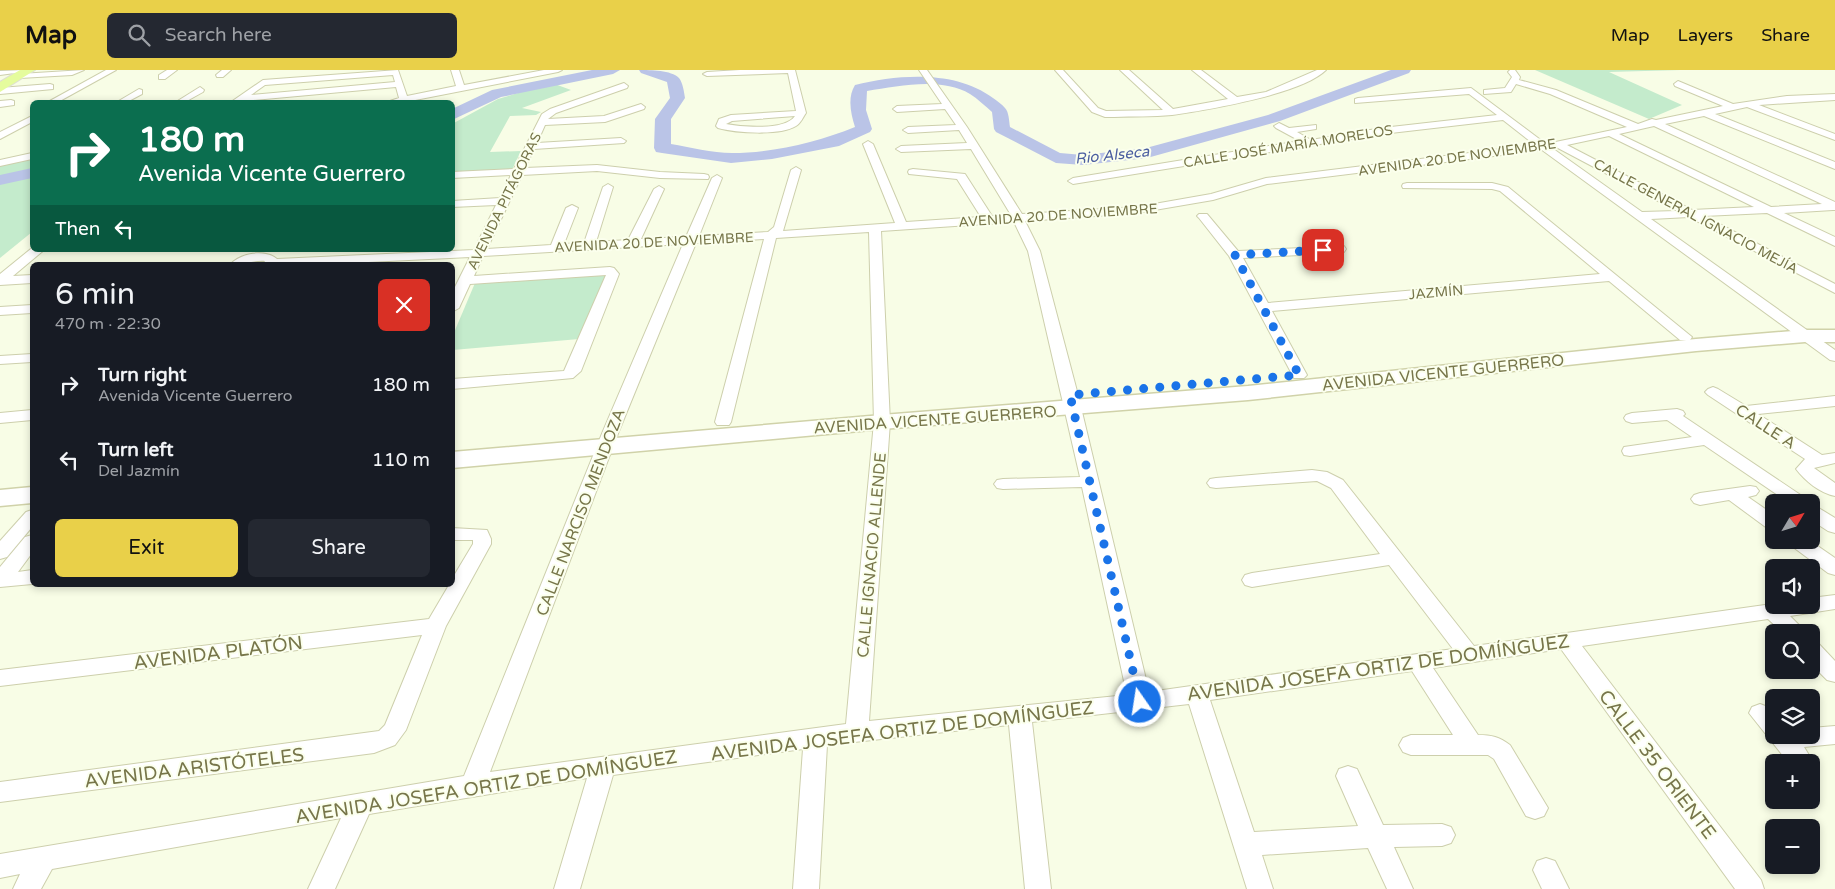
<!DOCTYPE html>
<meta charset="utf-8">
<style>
body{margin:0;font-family:"Varela Round",sans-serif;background:#242831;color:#f1f3f6;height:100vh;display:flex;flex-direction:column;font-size:19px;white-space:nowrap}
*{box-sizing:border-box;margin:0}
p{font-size:16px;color:#9ea1a6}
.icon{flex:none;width:28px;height:28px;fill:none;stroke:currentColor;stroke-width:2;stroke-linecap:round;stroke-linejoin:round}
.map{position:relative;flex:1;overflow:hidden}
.side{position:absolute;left:30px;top:192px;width:425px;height:325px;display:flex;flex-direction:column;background:#171b24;border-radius:8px;box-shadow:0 2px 8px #0003}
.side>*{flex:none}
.banner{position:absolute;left:30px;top:30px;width:425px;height:152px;border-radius:8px;box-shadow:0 2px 8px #0003;background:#0b6e4f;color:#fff;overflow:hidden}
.needle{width:32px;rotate:52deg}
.tools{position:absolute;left:1765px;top:424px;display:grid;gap:10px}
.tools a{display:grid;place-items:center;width:55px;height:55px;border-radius:8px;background:#171b24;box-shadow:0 2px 8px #0003;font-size:25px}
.pin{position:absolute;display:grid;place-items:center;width:42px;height:42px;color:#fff;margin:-21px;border-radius:10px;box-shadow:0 2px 8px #0006}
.me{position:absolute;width:55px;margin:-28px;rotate:347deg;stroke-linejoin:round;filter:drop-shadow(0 0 4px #0008)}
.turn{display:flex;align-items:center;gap:18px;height:105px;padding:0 25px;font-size:22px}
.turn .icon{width:65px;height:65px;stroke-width:2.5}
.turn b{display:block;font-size:35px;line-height:42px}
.then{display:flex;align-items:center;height:48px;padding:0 25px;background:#0003;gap:10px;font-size:19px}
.round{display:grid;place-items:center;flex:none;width:52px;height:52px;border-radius:8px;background:#242831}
.headline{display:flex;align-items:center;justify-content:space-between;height:85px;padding:0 25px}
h1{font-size:30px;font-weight:600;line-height:38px}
.cta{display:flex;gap:10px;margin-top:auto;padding:10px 25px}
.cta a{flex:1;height:58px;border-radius:8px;background:#e9d049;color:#111;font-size:20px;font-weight:600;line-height:58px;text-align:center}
.cta a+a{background:#242831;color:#f1f3f6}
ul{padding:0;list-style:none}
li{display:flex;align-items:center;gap:15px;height:75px;padding:0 25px}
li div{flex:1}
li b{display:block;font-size:19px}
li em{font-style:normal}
header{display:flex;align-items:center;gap:30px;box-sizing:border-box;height:70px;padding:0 25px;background:#e9d049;color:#111}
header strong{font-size:24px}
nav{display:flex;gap:28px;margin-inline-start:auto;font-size:18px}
.search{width:350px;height:45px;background:#242831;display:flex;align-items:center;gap:12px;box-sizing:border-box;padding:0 18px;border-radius:8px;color:#9ea1a6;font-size:19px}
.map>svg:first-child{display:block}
.green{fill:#c4ebcc}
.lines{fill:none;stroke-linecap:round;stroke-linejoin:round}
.river{fill:#bac4e7;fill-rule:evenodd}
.street-casing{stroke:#cdcfac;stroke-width:2}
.secondary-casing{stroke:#d0d2a9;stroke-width:3}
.primary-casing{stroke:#deded4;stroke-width:2}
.street{fill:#fff;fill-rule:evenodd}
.secondary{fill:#fff;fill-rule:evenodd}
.primary{fill:#e5fc9d;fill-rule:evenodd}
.route{stroke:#1a73e8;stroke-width:9;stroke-dasharray:0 16.2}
.labels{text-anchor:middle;stroke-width:4;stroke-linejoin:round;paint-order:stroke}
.far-street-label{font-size:14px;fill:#77764a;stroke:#fbffed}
.far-water-label{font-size:15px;font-style:italic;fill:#4b5ea0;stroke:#fbffed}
.street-label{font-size:16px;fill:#77764a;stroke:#fbffed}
.near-street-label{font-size:19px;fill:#77764a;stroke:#fbffed}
</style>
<header>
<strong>Map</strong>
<div class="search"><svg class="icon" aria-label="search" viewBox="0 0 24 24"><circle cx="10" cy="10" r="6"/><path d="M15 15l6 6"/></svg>Search here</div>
<nav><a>Map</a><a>Layers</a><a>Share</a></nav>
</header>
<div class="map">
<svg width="1835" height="819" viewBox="0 0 1835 819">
<rect width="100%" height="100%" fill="#f8fde6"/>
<!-- green -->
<g class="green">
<path d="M1535,0H1681L1609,2L1682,35L1649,49Z"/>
<path d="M552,13L571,20L522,38L541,42L536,45L510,46L490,82L521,81L512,100L453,102L452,54L498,29Z"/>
<path d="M32,88V162L0,188V95Z"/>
<path d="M609,204L579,269L453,280V265L475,213Z"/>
</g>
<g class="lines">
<!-- river -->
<g class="river">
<path d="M592,0H620L613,4L501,27L452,50V39L492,20Z"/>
<path d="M639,0C651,0 671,0 679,8C683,13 684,22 685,28L671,49V74C690,77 712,83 732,83C773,83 818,72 855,57C851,44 847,28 855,15C899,4 956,0 993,28C997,31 1002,34 1005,38C1009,42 1009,51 1010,57L1060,83L1083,85L1146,78L1268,45L1391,0H1411L1409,3L1280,51L1147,88L1083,95L1056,93L996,62L994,59L992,42C985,36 978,29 970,24C941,7 899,16 867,21L866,40L872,59L870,62L839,76L772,89L731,93L662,83L656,82L654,78L655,49L670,28L667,12L641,3Z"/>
<path d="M32,98V108L0,115V105Z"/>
</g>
<!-- street casing -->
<g class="street-casing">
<g id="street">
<path d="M26,0L22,2L0,5V1Z"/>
<path d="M84,0L72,5L20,8L16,6L20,4Z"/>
<path d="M106,0H116L58,32H48Z"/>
<path d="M167,0H177L165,9H159V5Z"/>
<path d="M222,0H231L223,7H217L216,5Z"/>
<path d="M398,0L407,26L456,16L451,0H459L464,15L544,0H562L558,2L405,32H387L399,28L396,17L231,32L263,10ZM393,5L395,12L251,25L265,15Z"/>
<path d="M740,0H795L806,43C803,47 801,53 796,56C780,66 736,63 718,58L716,56L719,49L731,45L796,41L788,3L707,6L703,4L707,2ZM795,46C785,61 742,57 726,54L732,51Z"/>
<path d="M919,0H927L967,57L1022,144L1137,137L1211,124L1266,108L1535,75L1503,50L1382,64L1073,114L1068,111L1073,108L1300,71L1276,58L1274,56L1279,53L1289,58L1316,55V59L1297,62L1311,70L1382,58L1497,45L1469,24L1355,33V29L1358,28L1471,18L1546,74L1627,57L1550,24L1516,14L1511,22L1484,24V20L1505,18L1512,7L1508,2L1510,0H1515L1520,7L1519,10L1556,20L1638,54L1652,49L1656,50L1723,36L1675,16L1674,14L1678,11L1733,34L1787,26L1835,24V30L1759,35L1835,64V70L1747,37L1715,44L1835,92V99L1704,46L1665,54L1835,132V140H1833L1784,143L1835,167V176L1767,143L1704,146L1835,214V223L1689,147L1651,149L1835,280V291L1830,290L1542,80L1267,114L1213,130L1137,143L1025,151L1040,181L1078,325L1149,622L1453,579L1389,495L1252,517L1245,515L1242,510L1245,505L1252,503L1380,484L1331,418L1317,411L1216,418L1210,417L1207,413L1210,409L1216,408L1312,400L1327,402L1343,410L1474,576L1772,534L1811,535V528L1835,525V539L1790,546L1801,557L1804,562H1782L1768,549L1582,576L1761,810L1764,819H1735L1561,579L1433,598L1478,665C1492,665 1499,667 1510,675L1548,738L1544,746L1535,749L1526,746L1494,689L1488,685H1411L1403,682L1399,675L1403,668L1411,665H1453L1412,601L1210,630L1254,762L1358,756L1336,706L1339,699L1348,696L1357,699L1383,755L1442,754L1451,757L1455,765L1451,773L1442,776L1394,777L1413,819H1387L1368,778L1262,785L1273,819H1247L1189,634L1032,652L1051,819H1025L1009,655L827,675L819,819H793L803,679L613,705L580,819H554L587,708L369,744L335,819H308L341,748L52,799L41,819H13L20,804L0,808V784L464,706L603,361L683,174L483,186L474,206L610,197L614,198L619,204L581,301L573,308L452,319V309L564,301L606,205L470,214L459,238L452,242V223L470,187L307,195H263L265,191C253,190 242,195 230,195C240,183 265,179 277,189L474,180L496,135L452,137V131L500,128L511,105L452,108V102L514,99L542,44L550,39L624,13L628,16L627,18L556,43L548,49L604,46L641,34L645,37L644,39L605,52L545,55L537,73L621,68L626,71L624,73L534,79L525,98L597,95L660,102L704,104L708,105L709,107L708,109L660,108L597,101L522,105L487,179L551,175L566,138L572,135L578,138L564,174L584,173L603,117L608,114L613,117L596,172L628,170L654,119L659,116L664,119L641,169L686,167L712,108L717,105L722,108L699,166L768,162L774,157L791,100L796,97L801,100L783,161L895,153L863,74L868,71L873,74L906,152L981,147L957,109L909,104L908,102L909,100L913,99L965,104L992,146L1011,145L971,79L901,82L896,79L901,76L967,73L959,60L908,63L903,60L908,57L956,55L945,39L897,42L893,39L897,36L942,34ZM1654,56L1822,134L1771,137L1619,64ZM1609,66L1754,137L1692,140L1567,75ZM1556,77L1677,141L1642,142L1552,78ZM1014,152L1028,181L1080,407L1003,409L997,410L994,414L997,418L1003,419L1082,417L1127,625L869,651L890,352L881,161ZM869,162L874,352L846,654L490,702L619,361L696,173L764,169L715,352L717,355H729L731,352L776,168Z"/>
<path d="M1055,0H1063L1098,38L1106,41L1163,40L1120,0H1129L1173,39L1228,29L1192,0H1201L1237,27L1266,22L1317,0H1326C1302,24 1207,40 1172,45C1153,47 1133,46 1114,47H1105L1092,42Z"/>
<path d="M50,14L53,15V19L0,24V18Z"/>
<path d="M200,17L204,20L203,22L185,32H176Z"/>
<path d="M139,19L142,20V24L127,32H117Z"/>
<path d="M11,30L14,31V35L0,37V31Z"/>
<path d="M32,46V52L0,69V62Z"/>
<path d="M32,83V89L0,96V90Z"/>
<path d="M1407,113H1492L1508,117L1692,267L1690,270H1680L1609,211L1272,241L1307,305L1304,308H1294L1229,186L1199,148L1197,146L1199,144H1207L1238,181L1344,176L1346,179L1344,182L1340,183L1243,188L1268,233L1600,204L1500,121L1492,119L1403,118L1402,116L1403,114Z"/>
<path d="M32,178V180H44L13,206L32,205V213L0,215V204Z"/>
<path d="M32,235V243L0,245V237Z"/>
<path d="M32,284V292L0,294V286Z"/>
<path d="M1713,317L1718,319L1746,336L1835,326V336L1758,344L1822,385L1835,383V393L1814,398L1835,413V426C1820,423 1805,411 1796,399L1805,389L1708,325L1705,322L1708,319Z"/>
<path d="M1677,339L1683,341L1685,344L1683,346L1805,428L1808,432H1788L1704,375L1630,386L1624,385L1622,381L1624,377L1692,367L1667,350L1632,353L1626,351L1624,348L1626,345L1632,343Z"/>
<path d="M32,340V350L0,353V343Z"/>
<path d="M1750,416L1756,417L1759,421L1756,425L1748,427L1774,445V460L1767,458L1729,430L1700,435L1694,433L1691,429L1694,425L1700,423Z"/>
<path d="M1811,435L1817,437L1835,448V463L1828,461L1811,450Z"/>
<path d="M32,440V457L7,487L0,489V471L26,442Z"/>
<path d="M452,458L487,460L491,469V474L446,556L406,660L395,675L374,683L0,732V712L379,661L385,655L422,565L0,616V600L429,549L449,515H452V509L473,474V470H452Z"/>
<path d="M32,465V483L18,502L32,500V514L0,517V497L25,467Z"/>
<path d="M1787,470H1809L1835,488V505L1828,503L1789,474Z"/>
<path d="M1811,572L1819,574L1835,591V612L1827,610L1811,594Z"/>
<path d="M1760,634L1768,637L1774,643V665H1811V658L1835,656V674L1804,677L1812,690L1811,692H1788L1749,643L1752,637Z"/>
<path d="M1546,788L1555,791L1569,819H1542L1533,800L1537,791Z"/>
</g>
</g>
<!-- secondary casing -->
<g class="secondary-casing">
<g id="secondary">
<path d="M1805,260H1835V272H1805L1696,281L1248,330L882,359L452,398V382L882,345L1248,316L1696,269Z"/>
<path d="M32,417V433L0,436V420Z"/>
</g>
</g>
<!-- primary casing -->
<g class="primary-casing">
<path id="primary" d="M20,0H35L0,22V12Z"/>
</g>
<!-- street -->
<use href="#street" class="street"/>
<!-- secondary -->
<use href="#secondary" class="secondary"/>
<!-- primary -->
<use href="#primary" class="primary"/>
</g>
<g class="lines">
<!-- route -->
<path class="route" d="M1140,632L1070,325L1299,305L1235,185L1323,180"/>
</g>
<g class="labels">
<!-- far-street labels -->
<g class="far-street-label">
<text transform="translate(1288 76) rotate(-9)" y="5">CALLE JOSÉ MARÍA MORELOS</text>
<text transform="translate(1457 87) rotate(-8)" y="5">AVENIDA 20 DE NOVIEMBRE</text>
<text transform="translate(504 131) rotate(-64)" y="5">AVENIDA PITÁGORAS</text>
<text transform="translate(1058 145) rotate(-4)" y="5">AVENIDA 20 DE NOVIEMBRE</text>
<text transform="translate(1696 146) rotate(28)" y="5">CALLE GENERAL IGNACIO MEJÍA</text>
<text transform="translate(654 172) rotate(-3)" y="5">AVENIDA 20 DE NOVIEMBRE</text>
<text transform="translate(1436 222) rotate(-5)" y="5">JAZMÍN</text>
</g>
<!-- far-water labels -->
<g class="far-water-label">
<text transform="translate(1112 85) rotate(-6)" y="5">Rio Alseca</text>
</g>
<!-- street labels -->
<g class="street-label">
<text transform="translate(1443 302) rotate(-6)" y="6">AVENIDA VICENTE GUERRERO</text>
<text transform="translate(935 349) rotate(-4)" y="6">AVENIDA VICENTE GUERRERO</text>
<text transform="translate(1766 356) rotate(33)" y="6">CALLE A</text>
<text transform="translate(580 442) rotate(-69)" y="6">CALLE NARCISO MENDOZA</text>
<text transform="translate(871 485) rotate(-85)" y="6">CALLE IGNACIO ALLENDE</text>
</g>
<!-- near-street labels -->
<g class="near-street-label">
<text transform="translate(218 582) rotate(-7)" y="7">AVENIDA PLATÓN</text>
<text transform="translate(1378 597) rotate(-8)" y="7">AVENIDA JOSEFA ORTIZ DE DOMÍNGUEZ</text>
<text transform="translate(902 660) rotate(-7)" y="7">AVENIDA JOSEFA ORTIZ DE DOMÍNGUEZ</text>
<text transform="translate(1658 694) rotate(53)" y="7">CALLE 35 ORIENTE</text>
<text transform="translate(194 697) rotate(-7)" y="7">AVENIDA ARISTÓTELES</text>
<text transform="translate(486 716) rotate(-9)" y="7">AVENIDA JOSEFA ORTIZ DE DOMÍNGUEZ</text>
</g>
</g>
</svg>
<div class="tools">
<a><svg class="needle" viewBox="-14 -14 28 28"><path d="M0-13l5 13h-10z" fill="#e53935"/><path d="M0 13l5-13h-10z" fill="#9ea1a6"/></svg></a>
<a><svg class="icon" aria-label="sound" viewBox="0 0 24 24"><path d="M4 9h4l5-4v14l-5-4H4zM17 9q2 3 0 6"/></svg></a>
<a><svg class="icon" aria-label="search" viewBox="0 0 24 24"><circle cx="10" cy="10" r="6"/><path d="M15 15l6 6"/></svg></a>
<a><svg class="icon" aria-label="layers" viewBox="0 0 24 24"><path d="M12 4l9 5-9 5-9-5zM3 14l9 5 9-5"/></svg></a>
<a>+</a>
<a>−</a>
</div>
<div class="pin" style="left:1323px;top:180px;background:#d93025"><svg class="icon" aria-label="arrive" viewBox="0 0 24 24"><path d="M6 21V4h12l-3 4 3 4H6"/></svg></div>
<svg class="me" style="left:1140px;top:632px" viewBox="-20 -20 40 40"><circle r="17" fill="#1a73e8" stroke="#fff" stroke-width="3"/><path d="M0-11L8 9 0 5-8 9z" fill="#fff"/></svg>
<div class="banner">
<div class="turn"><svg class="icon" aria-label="right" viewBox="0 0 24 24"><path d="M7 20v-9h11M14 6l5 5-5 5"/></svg><div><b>180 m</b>Avenida Vicente Guerrero</div></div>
<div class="then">Then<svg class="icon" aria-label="left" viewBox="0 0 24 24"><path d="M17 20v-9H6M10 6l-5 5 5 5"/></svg></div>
</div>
<section class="side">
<div class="headline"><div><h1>6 min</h1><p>470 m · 22:30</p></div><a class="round" style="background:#d93025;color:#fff"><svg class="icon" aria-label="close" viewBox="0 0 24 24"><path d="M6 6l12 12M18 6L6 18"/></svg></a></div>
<ul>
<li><svg class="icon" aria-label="right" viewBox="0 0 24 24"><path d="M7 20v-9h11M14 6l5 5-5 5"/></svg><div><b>Turn right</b><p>Avenida Vicente Guerrero</p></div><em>180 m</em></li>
<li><svg class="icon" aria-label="left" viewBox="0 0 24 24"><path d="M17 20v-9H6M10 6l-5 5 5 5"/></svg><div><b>Turn left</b><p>Del Jazmín</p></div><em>110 m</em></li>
</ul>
<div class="cta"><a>Exit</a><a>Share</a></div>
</section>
</div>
